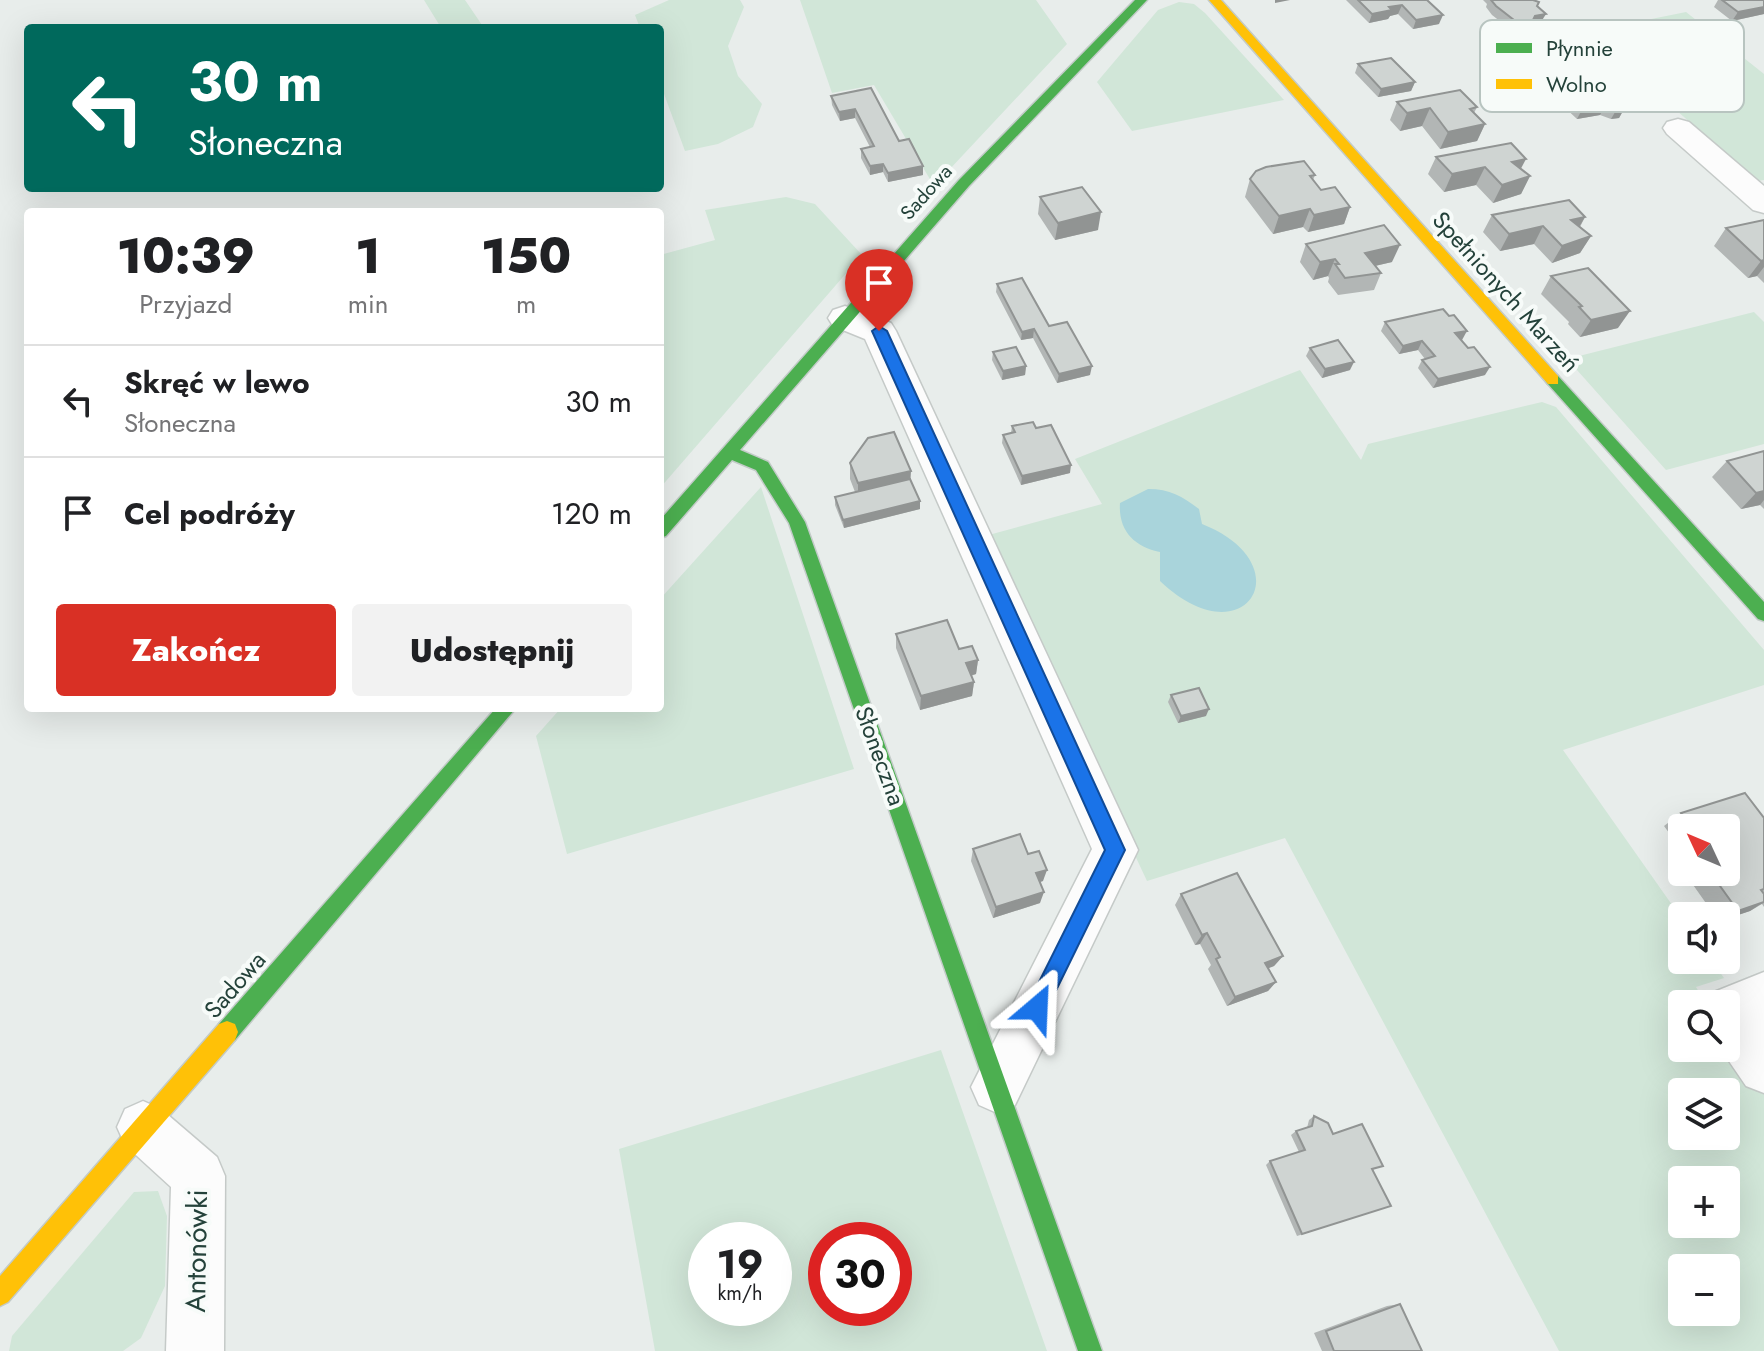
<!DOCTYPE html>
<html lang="pl">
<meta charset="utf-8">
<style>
body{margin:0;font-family:Jost,sans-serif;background:#f2f2f2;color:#202124;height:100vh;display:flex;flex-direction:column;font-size:30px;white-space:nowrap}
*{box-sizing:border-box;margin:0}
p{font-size:26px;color:#757577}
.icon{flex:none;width:44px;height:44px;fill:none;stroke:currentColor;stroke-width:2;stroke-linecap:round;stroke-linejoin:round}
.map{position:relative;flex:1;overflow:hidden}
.panel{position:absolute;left:24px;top:208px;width:640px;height:504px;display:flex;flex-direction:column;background:#fff;border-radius:8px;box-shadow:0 8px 32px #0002}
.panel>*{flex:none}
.banner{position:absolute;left:24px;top:24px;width:640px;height:168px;border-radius:8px;box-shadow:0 8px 32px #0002;background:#00695c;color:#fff;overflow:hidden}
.needle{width:52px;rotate:314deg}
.controls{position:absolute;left:1668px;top:814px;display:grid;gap:16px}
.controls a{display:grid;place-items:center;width:72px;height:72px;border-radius:8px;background:#fff;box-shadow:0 8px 32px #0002;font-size:40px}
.speed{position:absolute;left:688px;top:1222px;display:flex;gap:16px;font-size:40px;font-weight:700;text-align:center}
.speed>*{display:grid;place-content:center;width:104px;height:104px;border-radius:50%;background:#fff;box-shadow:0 8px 32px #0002;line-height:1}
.speed small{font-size:20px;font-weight:400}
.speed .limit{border:12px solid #d22;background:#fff;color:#111}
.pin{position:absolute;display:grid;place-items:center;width:68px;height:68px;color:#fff;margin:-82px -34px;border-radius:50% 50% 50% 0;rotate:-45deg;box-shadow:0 0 8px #0007}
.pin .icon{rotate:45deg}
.me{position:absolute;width:88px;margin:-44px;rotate:26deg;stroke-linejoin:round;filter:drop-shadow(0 0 6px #0008)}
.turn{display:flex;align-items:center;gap:28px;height:168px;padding:0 32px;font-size:36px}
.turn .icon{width:104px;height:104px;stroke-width:2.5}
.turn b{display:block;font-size:56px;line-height:68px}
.eta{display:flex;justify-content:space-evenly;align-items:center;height:136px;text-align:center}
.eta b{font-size:48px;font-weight:800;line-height:56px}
.action{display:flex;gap:16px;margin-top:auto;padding:16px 32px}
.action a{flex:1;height:92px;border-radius:8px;background:#d93025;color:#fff;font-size:32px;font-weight:800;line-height:92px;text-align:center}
.action a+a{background:#f2f2f2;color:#202124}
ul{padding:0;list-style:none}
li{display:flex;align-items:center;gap:24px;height:112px;padding:0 32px;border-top:2px solid #e0e0e0}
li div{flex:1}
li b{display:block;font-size:30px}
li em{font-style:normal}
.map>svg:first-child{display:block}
.green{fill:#d1e6d8;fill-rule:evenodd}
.water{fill:#a9d4db}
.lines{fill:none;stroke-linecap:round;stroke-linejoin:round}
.street-casing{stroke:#c5cac8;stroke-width:3}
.fast-casing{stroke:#c3cbc8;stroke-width:3}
.slow-casing{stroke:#c3cbc8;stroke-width:3}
.street{fill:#fcfcfc;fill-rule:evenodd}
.fast{fill:#4caf50;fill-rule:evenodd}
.slow{fill:#ffc107;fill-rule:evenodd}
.wall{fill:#b2b6b5}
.shaded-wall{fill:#919493}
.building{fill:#cfd4d2;stroke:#919493;stroke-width:2}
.route{fill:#1a73e8;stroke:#114b97;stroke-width:2}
.labels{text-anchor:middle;stroke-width:8;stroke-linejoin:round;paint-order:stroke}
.far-street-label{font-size:20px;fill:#24423a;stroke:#f7fbf9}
.street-label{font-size:24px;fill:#24423a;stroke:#f7fbf9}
.near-street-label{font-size:28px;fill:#24423a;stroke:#f7fbf9}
.key{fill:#f7fbf9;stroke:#b8c4c0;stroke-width:2}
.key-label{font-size:22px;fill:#24423a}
</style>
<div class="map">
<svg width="1764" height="1351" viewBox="0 0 1764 1351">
<rect width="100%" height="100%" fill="#e8edeb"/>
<!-- green -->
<g class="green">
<path d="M424,0H465L484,28H434L440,26Z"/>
<path d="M669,0H740L744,7L728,46L738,76L762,104L753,127L718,144L685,151L660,83V28H640L635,15Z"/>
<path d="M800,0H1036L1067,44L934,186L874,85L832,93Z"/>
<path d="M1179,2L1194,4L1205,13L1284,100L1132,131L1097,82L1158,10Z"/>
<path d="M1686,12L1764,74V180L1757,181L1587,32Z"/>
<path d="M786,197L815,204L862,255L660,488V255L715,240L705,210Z"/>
<path d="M1754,312L1764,322V444L1666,470L1561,352L1575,357Z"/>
<path d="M1300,370L1361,460L1368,444L1542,402L1556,407L1764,650V685L1563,750L1682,919V960H1711L1724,978L1696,987L1706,1004H1682V1048H1726L1764,1089V1351H1559L1285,838L1147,881L985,536L1102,504L1075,459ZM1682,1092H1726V1136H1682ZM1682,1180H1726V1224H1682ZM1682,1268H1726V1312H1682Z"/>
<path d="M761,487L854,769L567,854L536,736L561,708H660V599Z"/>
<path d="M941,1050L1047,1351H655L619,1149ZM774,1240V1308H706V1240ZM826,1240H894V1308H826Z"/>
<path d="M158,1191L167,1216L165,1286L141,1338L123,1351H9L12,1336L134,1192Z"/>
</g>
<!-- water -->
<path class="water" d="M1148,489C1170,489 1182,496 1199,509L1202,524C1305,565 1244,661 1160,581V552C1134,547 1118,530 1120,503Z"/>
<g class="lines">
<!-- street casing -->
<g class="street-casing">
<g id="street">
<path d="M1678,119L1689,122L1764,186V213L1753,210L1667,134L1663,128L1667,122Z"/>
<path d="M845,306L891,323L896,331L1138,850L1015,1105L997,1113L979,1105L971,1087L1092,849L865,339L833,326L828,318L833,310Z"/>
<path d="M1764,972V1093L1746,1086L1720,1048H1726V1004H1704L1709,994Z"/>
<path d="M143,1101L161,1109L217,1157L225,1176L224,1351H166L171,1187L125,1145L117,1127L125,1109Z"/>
</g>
</g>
<!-- fast casing -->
<g class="fast-casing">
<g id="fast">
<path d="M1135,0H1147L969,186L740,450L768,462L805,522L1102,1351H1078L789,523L756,470L732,460L666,536L660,538V520L959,180Z"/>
<path d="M1553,375L1558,376L1764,602V621L1758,619L1548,384L1545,380Z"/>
<path d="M496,708H516L235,1040L227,1043L219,1040L216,1032L219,1024Z"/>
</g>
</g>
<!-- slow casing -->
<g class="slow-casing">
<g id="slow">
<path d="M1209,0H1221L1558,376V384H1548Z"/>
<path d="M227,1021L235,1024L238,1032L235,1040L8,1302L0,1306V1276L219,1024Z"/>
</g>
</g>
<!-- street -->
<use href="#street" class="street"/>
<!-- fast -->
<use href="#fast" class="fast"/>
<!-- slow -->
<use href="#slow" class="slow"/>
</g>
<!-- wall -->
<g class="wall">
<path d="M1346,0H1427L1439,24L1413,29L1398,14L1390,16L1388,19L1369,23Z"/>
<path d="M1483,0H1533L1537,6L1541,22L1531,25L1529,29H1510L1492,15L1486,7L1487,4Z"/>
<path d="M1718,0H1764V14L1732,21L1714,7Z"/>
<path d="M1358,64L1415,82L1411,91L1378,97L1355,73Z"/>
<path d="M1616,65L1656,82L1646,100L1629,103L1628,102L1619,118L1611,119L1600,115L1577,119L1544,88L1553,71H1612Z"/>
<path d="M871,88L899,141L923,175L888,182L883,172L870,175L861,158V149L870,147L855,118L840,121L832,105L831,96Z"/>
<path d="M1397,102L1477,107L1474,113L1485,124L1477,141L1440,149L1422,126L1400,131L1390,120Z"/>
<path d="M1436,157L1520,168L1530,176L1521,194L1493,203L1476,185L1444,192L1428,174Z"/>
<path d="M1315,175L1313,180L1321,190L1350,207L1344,224L1308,232L1303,227L1273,234L1245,197L1250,179Z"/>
<path d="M1040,197L1098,230L1055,240L1038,214Z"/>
<path d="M1492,215L1585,217L1580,227L1591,236L1580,253L1552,263L1534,244L1500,251L1483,232Z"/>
<path d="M1764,220V283L1757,276L1748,278L1714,246L1726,228Z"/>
<path d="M1306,244L1392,262L1375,266L1381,273L1374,290L1338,295L1328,282L1329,278L1328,276L1313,280L1300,262Z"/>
<path d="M1551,276L1618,328L1580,337L1568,324L1569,322L1541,294Z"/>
<path d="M997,284L1049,326L1090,375L1057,383L1033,338L1021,340L996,292Z"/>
<path d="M1385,322L1462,340H1461L1485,375L1433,388L1418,368L1422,360L1425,359L1418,350L1399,354L1381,331Z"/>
<path d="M1310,348L1350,370L1322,378L1306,356Z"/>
<path d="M993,352L1026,366L1025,375L1002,380L992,360Z"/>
<path d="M1012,426L1070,473L1021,485L1002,443L1003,435L1011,433Z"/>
<path d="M1764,451V509L1760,505L1741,509L1712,477L1727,461Z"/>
<path d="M850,463L910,479L920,509L844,528L835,505V497L855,492L850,479Z"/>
<path d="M896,634L959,649L978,660L976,674L971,676L974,682L972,696L920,710L896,648Z"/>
<path d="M1171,695L1206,716L1178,723L1168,702Z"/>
<path d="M1681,813L1764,818V907L1762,904L1750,911L1726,919V916H1715L1684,872H1726V828H1682V869L1671,854L1680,848L1664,826Z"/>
<path d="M973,849L1028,854L1043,881L1040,882V903L993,918L971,861Z"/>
<path d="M1181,894L1283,956L1274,966L1268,968L1276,982L1268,991L1227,1006L1208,969L1211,965L1200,944L1195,945L1175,905Z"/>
<path d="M1314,1116L1373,1170L1384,1208L1297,1236L1266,1165L1270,1161L1299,1152L1291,1135L1296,1131L1307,1128L1309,1120Z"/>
<path d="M1400,1304L1422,1351H1322L1314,1333L1387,1306Z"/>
</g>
<!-- shaded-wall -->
<g class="shaded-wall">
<path d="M1275,0H1290L1275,3Z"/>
<path d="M1402,5L1398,14L1390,16L1388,19L1369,23L1372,14L1389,7Z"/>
<path d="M1764,7V14L1732,21L1738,12Z"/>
<path d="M1546,14L1541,22L1530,25L1535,16Z"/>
<path d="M1443,15L1439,24L1413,29L1416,20Z"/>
<path d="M1634,81L1624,99L1619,85Z"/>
<path d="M1415,82L1411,91L1378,97L1381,89Z"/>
<path d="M1656,82L1646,100L1629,103L1640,86Z"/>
<path d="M1610,97L1600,115L1577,119L1586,102Z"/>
<path d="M1629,100L1619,118L1611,119L1621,102Z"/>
<path d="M1430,108L1422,126L1400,131L1407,113Z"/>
<path d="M855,109V118L840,121L839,112Z"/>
<path d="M1485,124L1477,141L1440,149L1448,132Z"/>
<path d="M1526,159L1517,176L1512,162Z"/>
<path d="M883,164V172L870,175V166Z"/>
<path d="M923,166V175L888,182V173Z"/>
<path d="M1485,167L1476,185L1444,192L1452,174Z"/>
<path d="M1530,176L1521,194L1493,203L1502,185Z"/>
<path d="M1350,207L1344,224L1308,232L1314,215Z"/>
<path d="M1310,209L1303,227L1273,234L1279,216Z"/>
<path d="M1101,212L1098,230L1055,240L1058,223Z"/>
<path d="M1585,217L1575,234L1571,220Z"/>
<path d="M1543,226L1534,244L1500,251L1509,234Z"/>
<path d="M1591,236L1580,253L1552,263L1562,246Z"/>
<path d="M1400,245L1392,262L1357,270L1365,253Z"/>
<path d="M1335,259L1328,276L1313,280L1320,262Z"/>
<path d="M1764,260V267L1757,276L1748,278L1761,261Z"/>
<path d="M1630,311L1618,328L1580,337L1591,320Z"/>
<path d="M1034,329L1033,338L1021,340L1022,332Z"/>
<path d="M1467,331L1462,340L1451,342L1455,333Z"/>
<path d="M1422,341L1418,350L1399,354L1403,346Z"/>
<path d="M1354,362L1350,370L1322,378L1325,369Z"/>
<path d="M1026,366L1025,375L1002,380L1003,371Z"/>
<path d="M1092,366L1090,375L1057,383L1059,374Z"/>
<path d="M1490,367L1485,375L1433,388L1438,379Z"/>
<path d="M1071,465L1070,473L1021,485L1022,476Z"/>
<path d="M911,471L910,487L858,500V483Z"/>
<path d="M1764,491V500L1760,505L1741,509L1756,493Z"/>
<path d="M920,501V509L844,528L843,520Z"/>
<path d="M978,660L976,674L964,677L966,663Z"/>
<path d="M974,682L972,696L920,710L921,696Z"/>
<path d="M1209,709L1206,716L1178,723L1181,716Z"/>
<path d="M1047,870L1043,881L1033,884L1036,873Z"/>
<path d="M1044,892L1040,903L993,918L996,907Z"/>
<path d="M1764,902L1750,911L1726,919V918L1738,911Z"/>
<path d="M1207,933L1200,944L1195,945L1202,935Z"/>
<path d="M1283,956L1274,966L1257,973L1265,963Z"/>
<path d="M1276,982L1268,991L1227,1006L1235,997Z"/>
</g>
<!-- building -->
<g class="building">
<path d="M1358,0H1427L1443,15L1416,20L1402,5L1389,7L1392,10L1372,14Z"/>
<path d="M1491,0H1533L1539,2L1537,6L1546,14L1535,16L1533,20H1514L1496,6Z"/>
<path d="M1722,0H1764V7L1738,12Z"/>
<path d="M1391,58L1415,82L1381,89L1358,64Z"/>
<path d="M871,88L899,141L909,139L923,166L888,173L883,164L870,166L861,149L874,146L855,109L839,112L831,96Z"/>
<path d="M1460,90L1477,107L1470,109L1485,124L1448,132L1430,108L1407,113L1397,102Z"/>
<path d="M1511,143L1526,159L1512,162L1530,176L1502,185L1485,167L1452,174L1436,157Z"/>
<path d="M1304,161L1315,175L1310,176L1321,190L1335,187L1350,207L1314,215L1310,209L1279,216L1250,179L1256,171L1266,167Z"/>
<path d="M1082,187L1101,212L1058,223L1040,197Z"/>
<path d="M1569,200L1585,217L1571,220L1591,236L1562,246L1543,226L1509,234L1492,215Z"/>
<path d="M1764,220V260L1761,261L1726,228Z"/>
<path d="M1384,225L1400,245L1365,253L1381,273L1345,278L1335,264H1339L1335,259L1320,262L1306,244Z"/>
<path d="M1588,268L1630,311L1591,320L1579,307L1582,306L1551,276Z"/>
<path d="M1022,278L1049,326L1067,322L1092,366L1059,374L1034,329L1022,332L997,284Z"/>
<path d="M1443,309L1449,316L1454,315L1467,331L1455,333L1468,348L1474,347L1490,367L1438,379L1422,360L1435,356L1422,341L1403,346L1385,322Z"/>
<path d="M1338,340L1354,362L1325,369L1310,348Z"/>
<path d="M1016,347L1026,366L1003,371L993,352Z"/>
<path d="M1033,422L1036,428L1051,425L1071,465L1022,476L1003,435L1015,432L1012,426Z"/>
<path d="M894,432L911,471L858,483L850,463L868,438Z"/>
<path d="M1764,451V491L1756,493L1727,461Z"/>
<path d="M910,479L920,501L843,520L835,497Z"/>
<path d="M947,620L959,649L972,646L978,660L966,663L974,682L921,696L896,634Z"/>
<path d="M1199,688L1209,709L1181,716L1171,695Z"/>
<path d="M1745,793L1764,818V889L1761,890L1764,894V902L1738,911L1710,872H1726V828H1692L1681,813Z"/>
<path d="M1020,834L1028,854L1039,851L1047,870L1036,873L1044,892L996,907L973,849Z"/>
<path d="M1237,873L1283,956L1265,963L1276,982L1235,997L1216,959L1220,957L1207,933L1202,935L1181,894Z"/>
<path d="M1314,1116L1328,1123L1333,1134L1362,1124L1383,1166L1372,1169L1391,1206L1302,1234L1270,1161L1305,1150L1296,1131L1312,1126Z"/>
<path d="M1400,1304L1422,1351H1334L1326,1331Z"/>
</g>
<!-- route -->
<path class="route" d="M879,326L887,331L1125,850L1044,1015L1037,1018L1029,1015L1026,1008L1105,850L872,331Z"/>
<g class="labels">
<!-- far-street labels -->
<g class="far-street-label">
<text transform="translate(926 192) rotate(-48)" y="7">Sadowa</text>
</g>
<!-- street labels -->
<g class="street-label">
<text transform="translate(1506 292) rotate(48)" y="8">Spełnionych Marzeń</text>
<text transform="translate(880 756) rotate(70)" y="8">Słoneczna</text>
<text transform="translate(235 985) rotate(-49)" y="8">Sadowa</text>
</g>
<!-- near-street labels -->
<g class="near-street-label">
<text transform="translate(196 1251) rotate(-89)" y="10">Antonówki</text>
</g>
</g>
<!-- legend -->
<rect x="1480" y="20" width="264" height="92" rx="12" class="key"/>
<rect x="1496" y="43" width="36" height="10" fill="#4caf50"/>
<rect x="1496" y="79" width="36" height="10" fill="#ffc107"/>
<g class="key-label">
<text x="1546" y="56">Płynnie</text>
<text x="1546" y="92">Wolno</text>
</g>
</svg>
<div class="controls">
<a><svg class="needle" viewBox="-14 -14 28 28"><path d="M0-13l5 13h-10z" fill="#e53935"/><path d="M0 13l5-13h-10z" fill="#757577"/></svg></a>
<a><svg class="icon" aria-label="sound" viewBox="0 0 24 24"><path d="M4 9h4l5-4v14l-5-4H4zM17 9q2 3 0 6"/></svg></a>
<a><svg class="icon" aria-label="search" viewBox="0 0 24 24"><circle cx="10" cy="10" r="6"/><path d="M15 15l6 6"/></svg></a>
<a><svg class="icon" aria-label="layers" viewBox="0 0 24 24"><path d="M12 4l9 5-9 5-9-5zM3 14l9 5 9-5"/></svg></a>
<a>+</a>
<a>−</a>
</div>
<div class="speed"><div>19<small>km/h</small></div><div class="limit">30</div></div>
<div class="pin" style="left:879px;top:331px;background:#d93025"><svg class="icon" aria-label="arrive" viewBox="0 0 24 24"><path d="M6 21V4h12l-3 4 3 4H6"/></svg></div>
<svg class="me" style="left:1037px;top:1008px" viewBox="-20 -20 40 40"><path d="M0-17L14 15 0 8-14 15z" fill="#1a73e8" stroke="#fff" stroke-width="4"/></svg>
<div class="banner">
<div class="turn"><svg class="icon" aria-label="left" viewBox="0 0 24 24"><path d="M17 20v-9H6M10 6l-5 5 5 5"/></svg><div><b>30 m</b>Słoneczna</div></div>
</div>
<section class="panel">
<div class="eta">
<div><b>10:39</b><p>Przyjazd</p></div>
<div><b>1</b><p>min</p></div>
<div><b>150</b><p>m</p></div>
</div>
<ul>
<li><svg class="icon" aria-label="left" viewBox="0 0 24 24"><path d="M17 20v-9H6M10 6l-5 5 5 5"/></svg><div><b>Skręć w lewo</b><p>Słoneczna</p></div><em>30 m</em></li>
<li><svg class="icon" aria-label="arrive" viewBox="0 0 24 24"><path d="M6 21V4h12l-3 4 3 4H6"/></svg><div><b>Cel podróży</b></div><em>120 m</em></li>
</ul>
<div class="action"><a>Zakończ</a><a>Udostępnij</a></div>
</section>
</div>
